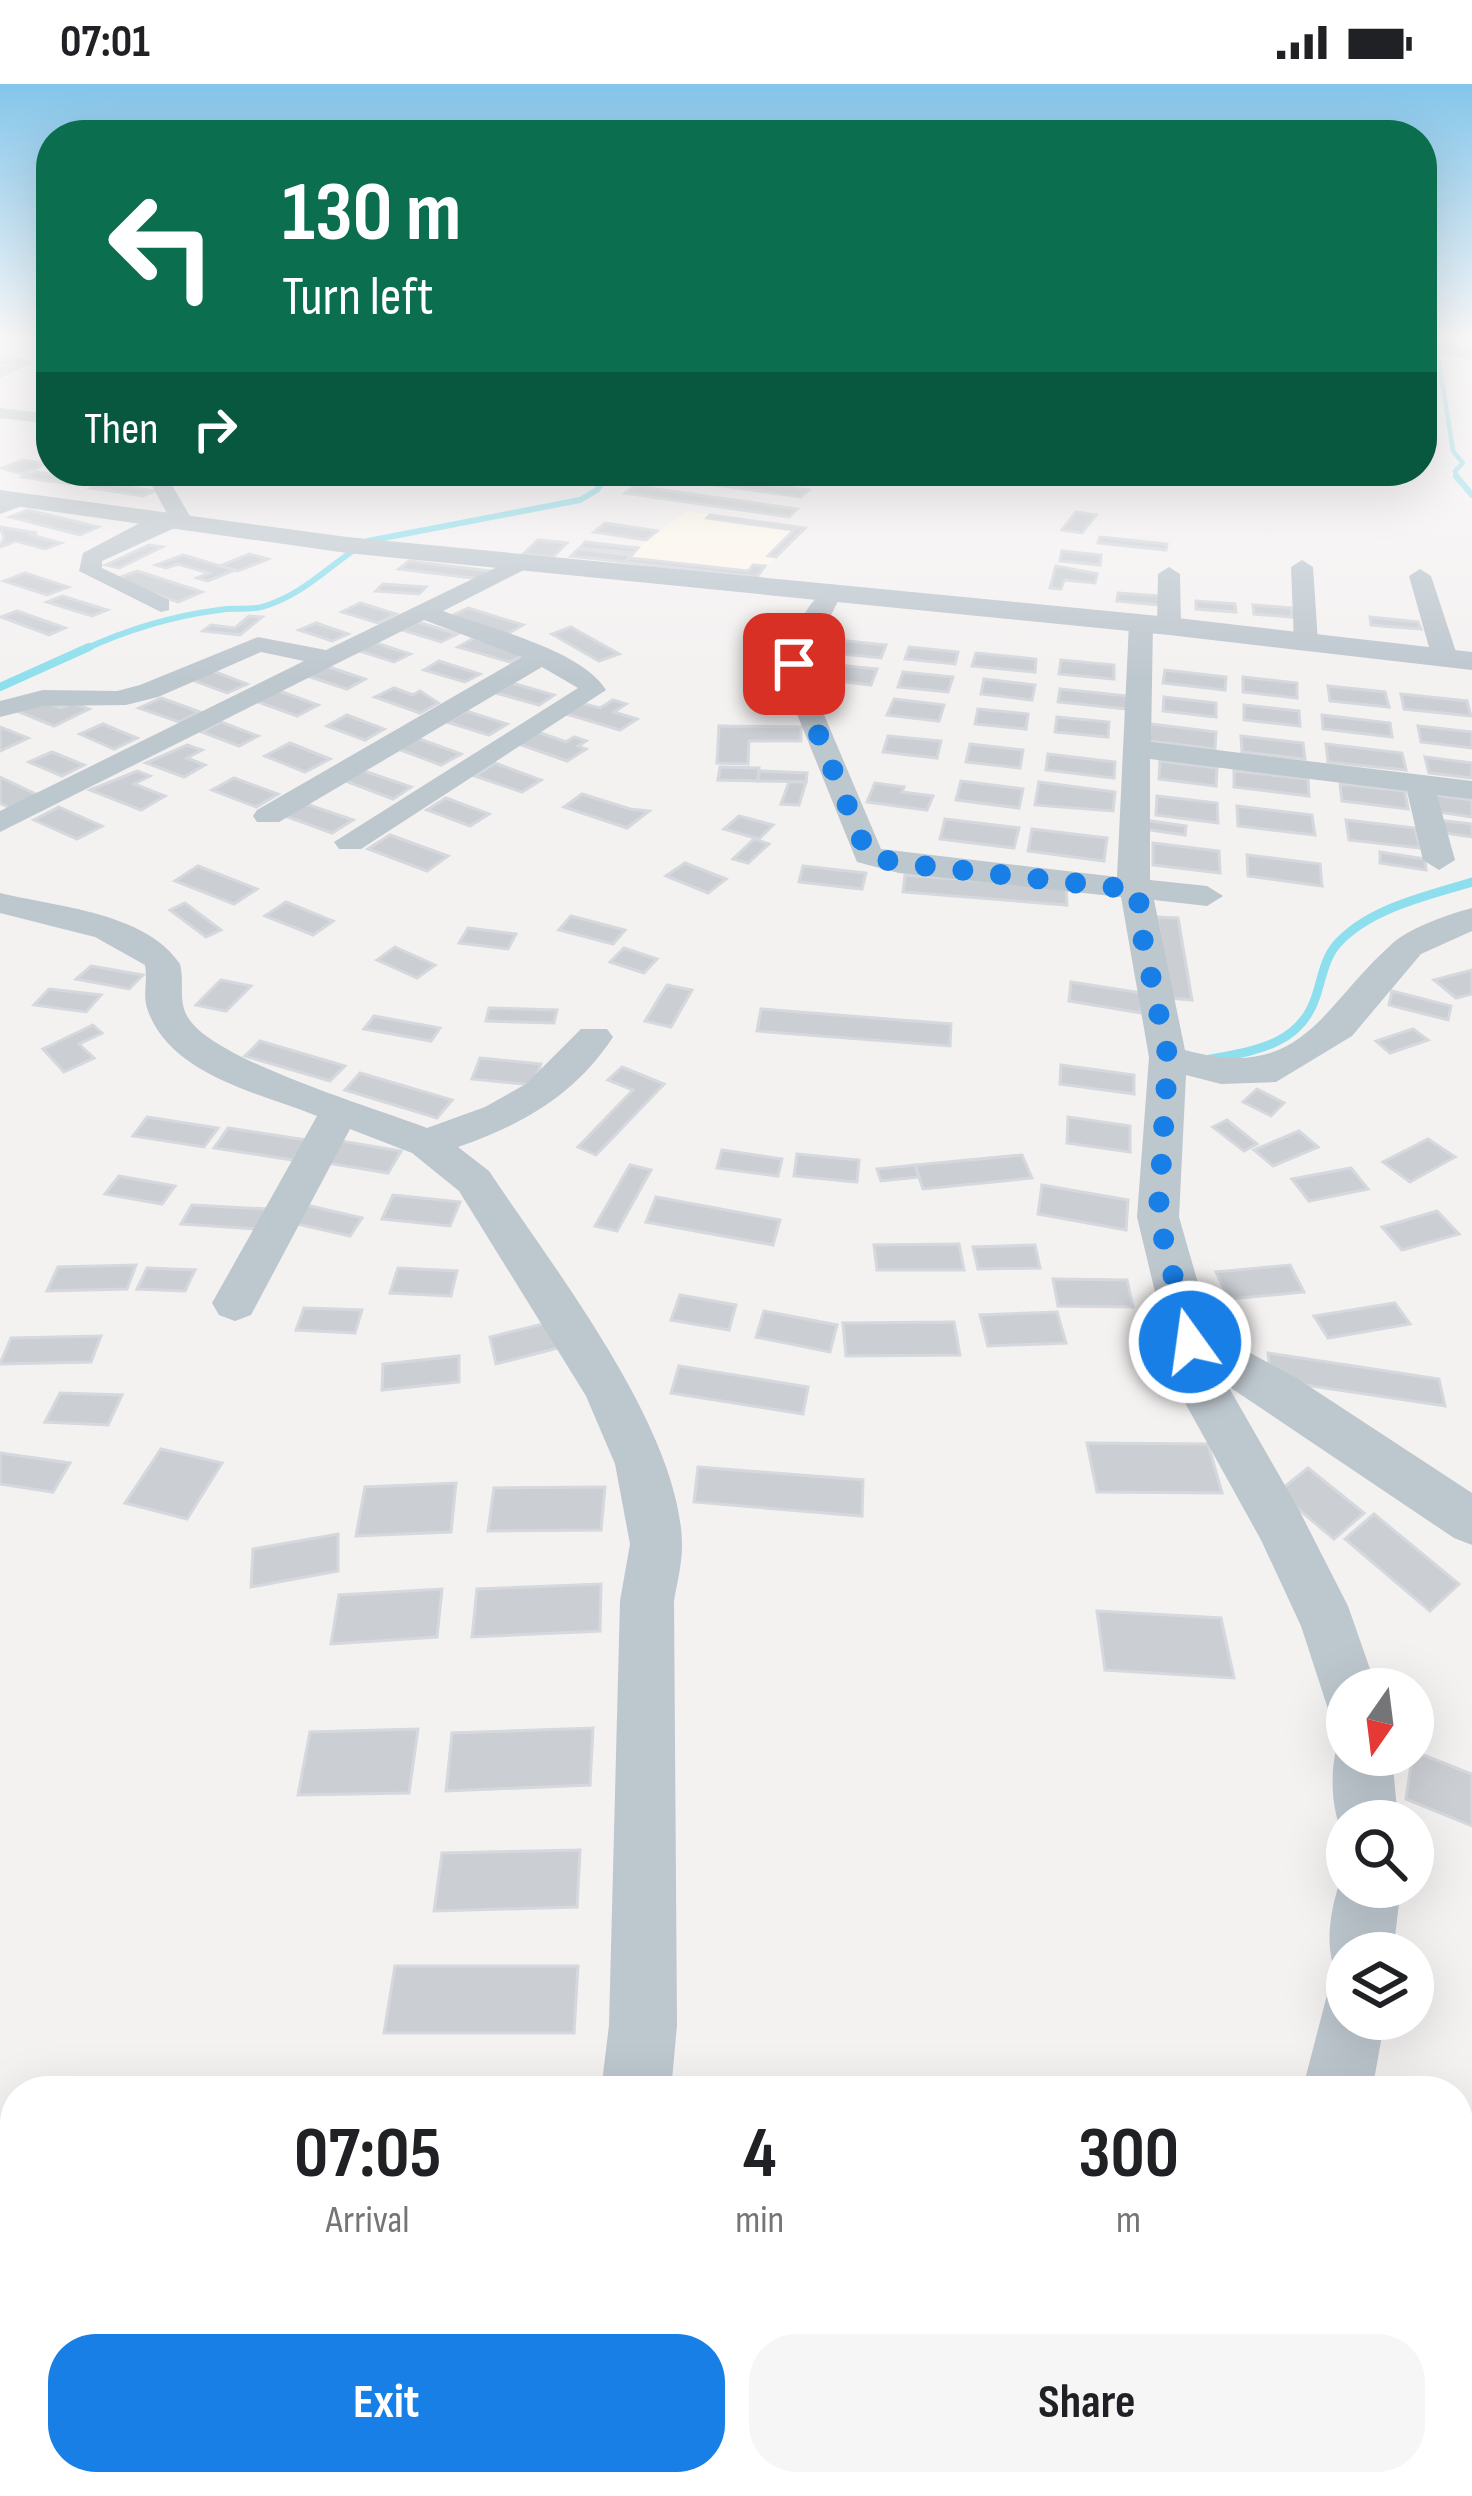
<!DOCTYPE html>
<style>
body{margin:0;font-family:"Sofia Sans Condensed",sans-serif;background:#f6f6f6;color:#202124;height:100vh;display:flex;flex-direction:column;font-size:45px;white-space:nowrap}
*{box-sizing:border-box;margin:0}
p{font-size:39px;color:#757577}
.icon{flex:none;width:66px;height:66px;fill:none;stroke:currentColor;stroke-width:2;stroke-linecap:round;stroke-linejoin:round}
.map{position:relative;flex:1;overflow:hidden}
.details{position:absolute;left:0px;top:1992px;width:1473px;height:420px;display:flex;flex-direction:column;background:#fff;border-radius:48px 48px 0 0;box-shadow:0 12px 48px #0002}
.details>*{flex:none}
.hud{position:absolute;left:36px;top:36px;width:1401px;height:366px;border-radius:48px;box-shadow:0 12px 48px #0002;background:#0b6e4f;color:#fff;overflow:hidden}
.needle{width:78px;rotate:194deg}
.fabs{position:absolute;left:1326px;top:1584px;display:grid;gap:24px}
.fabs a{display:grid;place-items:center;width:108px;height:108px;border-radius:50%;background:#fff;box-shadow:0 12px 48px #0002;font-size:60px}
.pin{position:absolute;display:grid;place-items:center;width:102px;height:102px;color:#fff;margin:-51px;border-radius:24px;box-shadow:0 6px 18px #0006}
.me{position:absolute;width:132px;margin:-66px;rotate:346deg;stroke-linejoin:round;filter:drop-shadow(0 0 9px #0008)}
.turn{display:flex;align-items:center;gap:42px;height:252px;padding:0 48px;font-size:54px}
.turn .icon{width:156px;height:156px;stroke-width:2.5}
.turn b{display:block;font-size:84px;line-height:102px}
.then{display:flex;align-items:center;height:114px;padding:0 48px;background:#0003;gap:24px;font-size:45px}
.eta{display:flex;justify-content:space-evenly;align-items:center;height:204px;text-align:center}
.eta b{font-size:72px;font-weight:700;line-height:84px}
.cta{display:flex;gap:24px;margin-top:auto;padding:24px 48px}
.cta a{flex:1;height:138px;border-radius:48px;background:#187fe7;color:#fff;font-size:48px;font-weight:700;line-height:138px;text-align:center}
.cta a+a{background:#f6f6f6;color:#202124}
.status{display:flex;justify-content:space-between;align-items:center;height:84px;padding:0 60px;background:#fff;direction:ltr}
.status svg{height:33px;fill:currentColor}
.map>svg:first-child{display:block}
.commercial{fill:#fdf7ec}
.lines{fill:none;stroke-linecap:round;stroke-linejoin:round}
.stream-far3{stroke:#8edfed;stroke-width:4.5}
.stream-far2{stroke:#8edfed;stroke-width:6}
.stream-far1{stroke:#8edfed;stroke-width:8}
.stream{stroke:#8edfed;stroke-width:9}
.building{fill:#cbcfd4;stroke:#d5d8dd;stroke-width:3}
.minor{fill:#bdc7ce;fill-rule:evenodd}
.tertiary{fill:#bdc7ce;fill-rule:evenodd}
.secondary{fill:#bfcbd5;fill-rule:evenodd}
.route{stroke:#187fe7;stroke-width:21;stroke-dasharray:0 37.8}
</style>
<div class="status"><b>07:01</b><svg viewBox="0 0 49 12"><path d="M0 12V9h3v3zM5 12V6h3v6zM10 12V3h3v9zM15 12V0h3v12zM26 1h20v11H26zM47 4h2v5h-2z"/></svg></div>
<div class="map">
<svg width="1472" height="2412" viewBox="0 0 1472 2412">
<rect width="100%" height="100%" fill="#f4f1f1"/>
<!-- commercial -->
<path class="commercial" d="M687,427L805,444L757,493L625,478L646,456Z"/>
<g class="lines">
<!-- stream-far3 -->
<g class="stream-far3">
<path d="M1422,271L1439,278L1453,367L1463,379L1455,387L1457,395"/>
<path d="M604,395L609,387"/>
</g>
<!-- stream-far2 -->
<g class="stream-far2">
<path d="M1456,392L1472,411"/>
<path d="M83,566C124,547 173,532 219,526C234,523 251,527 265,522C307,509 332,478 368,457L580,416L597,406L606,392"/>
</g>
<!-- stream-far1 -->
<path class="stream-far1" d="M0,603L89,563"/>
<!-- stream -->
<path class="stream" d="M1210,975C1254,967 1301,961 1316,912C1322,895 1324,875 1337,860C1369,824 1427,812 1472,798"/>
</g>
<!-- building -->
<g class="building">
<path d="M23,376L46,380L22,390L2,384Z"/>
<path d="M668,387L809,406L801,413L651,392Z"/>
<path d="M35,388L81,395L70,400L23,393Z"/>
<path d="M102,399L154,407L143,412L91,404Z"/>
<path d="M635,402L797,425L789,433L625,409Z"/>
<path d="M28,426L98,443L80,451L10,433Z"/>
<path d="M1076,428L1096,431L1082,449L1062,446Z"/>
<path d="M710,431L805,444L776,473L768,472L794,446L707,434Z"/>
<path d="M605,439L657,447L646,456L594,448Z"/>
<path d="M0,443L37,449L31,451L61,459L45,465L16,457L0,463L4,454Z"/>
<path d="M1100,453L1167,460L1166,466L1098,459Z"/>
<path d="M538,456L567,459L553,473L523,470Z"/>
<path d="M585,458L638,464L633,469L580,464Z"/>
<path d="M149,461L162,463L119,484L106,481Z"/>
<path d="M578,465L632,471L625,478L571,472Z"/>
<path d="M1062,467L1101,471L1100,481L1060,477Z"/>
<path d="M249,470L268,475L238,487L220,482Z"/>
<path d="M183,471L220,482L235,486L208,497L197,494L209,489L178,480L166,484L156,481Z"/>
<path d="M629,474L748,487L753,481L765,482L757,493L625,478Z"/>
<path d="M409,477L490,487L480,495L399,485Z"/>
<path d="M1056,482L1097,490L1095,499L1064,496L1061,505L1050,504Z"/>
<path d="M137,487L202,508L178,518L113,496Z"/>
<path d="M25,489L68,503L47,511L4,497Z"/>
<path d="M383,500L426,503L419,510L376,507Z"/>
<path d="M1118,509L1160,512V521L1117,517Z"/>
<path d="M62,512L107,526L92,532L47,518Z"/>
<path d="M1196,517L1235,520L1236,528L1196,525Z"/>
<path d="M360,519L396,530L378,539L342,528Z"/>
<path d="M1253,521L1291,524L1292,533L1254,530Z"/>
<path d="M468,524L523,541L507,550L451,532Z"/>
<path d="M17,527L65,544L49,551L1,533Z"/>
<path d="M249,532L262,533L240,551L203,547L211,541L235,544Z"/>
<path d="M1370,533L1418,538L1421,545L1371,541Z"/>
<path d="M418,538L457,550L441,558L402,546Z"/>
<path d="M316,539L348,550L332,557L299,546Z"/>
<path d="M571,543L619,570L599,577L552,550Z"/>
<path d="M474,554L526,569L510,578L458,563Z"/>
<path d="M828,555L886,561L881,574L822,568Z"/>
<path d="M370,557L410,570L394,578L353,565Z"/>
<path d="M909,563L958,568L955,580L905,575Z"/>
<path d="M976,569L1036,575L1035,588L972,582Z"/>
<path d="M1061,576L1114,581V595L1059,590Z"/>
<path d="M439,577L480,590L465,598L424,586Z"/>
<path d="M828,580L877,585L871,601L822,595Z"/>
<path d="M326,582L365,595L347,605L307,592Z"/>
<path d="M1165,586L1226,593L1225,606L1163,599Z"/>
<path d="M213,587L247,600L227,609L192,596Z"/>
<path d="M903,588L953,593L948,608L898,603Z"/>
<path d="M1243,593L1297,599V614L1243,608Z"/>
<path d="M984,595L1035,601L1032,616L981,610Z"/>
<path d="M512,599L554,611L539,621L496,609Z"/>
<path d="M1328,602L1385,608L1389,623L1330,617Z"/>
<path d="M394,604L413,611L420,607L438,619L420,629L375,613Z"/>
<path d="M274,605L318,621L297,632L253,616Z"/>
<path d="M1060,605L1128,612V625L1058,618Z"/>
<path d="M1401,610L1467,617L1471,632L1404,625Z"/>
<path d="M1164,613L1216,619V633L1163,627Z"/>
<path d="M161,614L200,628L179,638L139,624Z"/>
<path d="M894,615L944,621L939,637L887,631Z"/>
<path d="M613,616L626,620L614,628L637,635L620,646L560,628L577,618L600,624Z"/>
<path d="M43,617L61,624L72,619L89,625L54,642L19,628Z"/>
<path d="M1244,621L1299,627L1300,642L1244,636Z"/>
<path d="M978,625L1028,630L1026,645L975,640Z"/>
<path d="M466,627L507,640L489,651L447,638Z"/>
<path d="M347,631L384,645L365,656L327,642Z"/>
<path d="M1322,631L1390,639L1392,653L1323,645Z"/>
<path d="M1057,633L1109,638L1108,653L1055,648Z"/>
<path d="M221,638L258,652L239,662L202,648Z"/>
<path d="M103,640L137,654L114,665L80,650Z"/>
<path d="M1151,640L1216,648L1215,665L1149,657Z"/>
<path d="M719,642L801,643V657H749L748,680L717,679Z"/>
<path d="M1418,642L1472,648V664L1421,658Z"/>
<path d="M0,643L28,654L0,667Z"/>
<path d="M538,648L566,658L574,653L586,657L578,662L586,665L567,677L519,660Z"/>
<path d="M888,652L941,657L937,674L883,668Z"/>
<path d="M1241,652L1303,659L1305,675L1242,668Z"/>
<path d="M414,653L461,670L441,681L395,664Z"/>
<path d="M290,659L330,675L305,688L265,672Z"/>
<path d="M970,660L1023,666L1020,684L966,678Z"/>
<path d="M1326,660L1402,669L1406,686L1328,678Z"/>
<path d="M187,661L202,666L187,674L205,681L184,693L146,679Z"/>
<path d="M52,668L84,681L62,692L29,678Z"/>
<path d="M1048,670L1115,678L1114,694L1046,686Z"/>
<path d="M1425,673L1472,679V694L1429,689Z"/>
<path d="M1160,677L1217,684L1216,702L1159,695Z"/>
<path d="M495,679L541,696L522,708L475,692Z"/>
<path d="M720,683L759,684L758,697L718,696Z"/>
<path d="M358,685L411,703L393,715L340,695Z"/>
<path d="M137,687L150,692L134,700L165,712L141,726L90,706Z"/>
<path d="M759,687L807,689L806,698L758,697Z"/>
<path d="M1234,687L1308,695L1309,712L1234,703Z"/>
<path d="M0,693L42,713L14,726L0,719Z"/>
<path d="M234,694L278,710L256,723L212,706Z"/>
<path d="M961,697L1023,705L1019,724L956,716Z"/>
<path d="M789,698H806L799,721L781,720Z"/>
<path d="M1039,698L1115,708L1113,727L1035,721Z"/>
<path d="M875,699L904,703L902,708L933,712L927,726L867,718Z"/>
<path d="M1340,700L1405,707L1408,725L1342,717Z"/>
<path d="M582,710L630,725L649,727L627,744L564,723Z"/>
<path d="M1434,711L1472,716V733L1438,728Z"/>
<path d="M1157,712L1217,719L1218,739L1156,731Z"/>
<path d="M446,714L489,730L470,742L427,726Z"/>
<path d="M306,720L353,736L332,749L285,732Z"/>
<path d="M1237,722L1312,731L1315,751L1238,742Z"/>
<path d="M59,723L102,742L77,755L34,736Z"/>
<path d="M739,732L773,741L759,755L724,745Z"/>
<path d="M945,735L1019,744L1014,764L940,755Z"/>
<path d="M1428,735L1472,740V753L1431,747Z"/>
<path d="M1144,736L1186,742L1185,751L1143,745Z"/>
<path d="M1346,736L1415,744L1420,764L1349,756Z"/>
<path d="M1032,745L1107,754L1104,777L1028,767Z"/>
<path d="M390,751L448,772L427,787L368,765Z"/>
<path d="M754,755L769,760L748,779L733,775Z"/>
<path d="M1153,759L1219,767L1220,789L1153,781Z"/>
<path d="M1380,768L1425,775L1426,786L1380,779Z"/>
<path d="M1247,771L1320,780L1322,802L1248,792Z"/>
<path d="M685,779L726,795L708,809L666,792Z"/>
<path d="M198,782L257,805L234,820L175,797Z"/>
<path d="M803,782L866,789L862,805L799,798Z"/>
<path d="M905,791L1066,803L1067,821L903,808Z"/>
<path d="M286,818L333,837L313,851L265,832Z"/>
<path d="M185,819L221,846L206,853L170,826Z"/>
<path d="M571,832L625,846L613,860L559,846Z"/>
<path d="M1157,833L1178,834L1192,916L1170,914Z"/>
<path d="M468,844L516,850L508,865L459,859Z"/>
<path d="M395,863L435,881L417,894L377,876Z"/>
<path d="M624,864L657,875L644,889L610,878Z"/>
<path d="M91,882L143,891L129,905L76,895Z"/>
<path d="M1472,886V910L1456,914L1434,896Z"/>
<path d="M221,896L251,902L226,927L196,921Z"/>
<path d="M1071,898L1142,909L1141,929L1069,917Z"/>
<path d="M667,901L692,906L671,943L645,937Z"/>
<path d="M49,905L101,911L86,928L34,921Z"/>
<path d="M1392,907L1451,922L1448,936L1389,921Z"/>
<path d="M489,924L557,926L554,939L486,937Z"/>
<path d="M761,925L951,940L950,962L757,947Z"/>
<path d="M374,932L440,944L431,957L364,945Z"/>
<path d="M93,941L102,949L79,960L94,974L64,988L43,965Z"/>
<path d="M1413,945L1428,956L1390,969L1376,957Z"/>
<path d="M260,957L345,982L330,997L245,972Z"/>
<path d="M480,974L541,980L533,1001L472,995Z"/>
<path d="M1061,981L1134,991V1010L1060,1000Z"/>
<path d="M622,983L664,1000L596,1071L578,1063L633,1006L608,996Z"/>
<path d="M360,989L452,1016L437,1034L345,1006Z"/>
<path d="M1257,1005L1284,1019L1271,1032L1243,1018Z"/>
<path d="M147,1033L218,1044L204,1063L133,1052Z"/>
<path d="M1068,1033L1130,1042V1068L1067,1059Z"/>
<path d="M1227,1036L1257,1060L1244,1067L1213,1043Z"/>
<path d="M228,1044L306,1056L293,1076L214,1064Z"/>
<path d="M1299,1047L1318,1063L1273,1082L1254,1066Z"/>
<path d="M1428,1055L1455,1073L1410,1098L1383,1078Z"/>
<path d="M335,1056L401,1067L388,1089L321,1078Z"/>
<path d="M722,1066L782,1075L778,1092L717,1084Z"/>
<path d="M797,1070L859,1076L857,1098L794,1092Z"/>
<path d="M1022,1071L1032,1094L923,1105L915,1081Z"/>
<path d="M630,1081L651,1086L617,1147L595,1142Z"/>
<path d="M915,1081L919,1093L881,1097L877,1085Z"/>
<path d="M1351,1084L1368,1105L1309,1117L1292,1095Z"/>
<path d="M119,1092L175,1102L162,1120L105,1110Z"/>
<path d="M1042,1101L1128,1116L1126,1146L1038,1130Z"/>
<path d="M393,1111L460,1118L450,1142L382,1135Z"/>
<path d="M656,1113L780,1136L773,1161L646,1138Z"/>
<path d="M192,1121L266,1125L257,1145L181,1140Z"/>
<path d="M306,1121L362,1134L350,1152L293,1139Z"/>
<path d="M1437,1127L1459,1150L1402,1166L1382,1143Z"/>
<path d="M959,1160L964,1186H877L874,1161Z"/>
<path d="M1035,1161L1040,1184L978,1185L973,1163Z"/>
<path d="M136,1181L127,1205L47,1207L58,1183Z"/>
<path d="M1290,1181L1304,1208L1229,1215L1216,1188Z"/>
<path d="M147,1184L195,1186L185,1207L137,1205Z"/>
<path d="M398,1184L457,1187L451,1212L390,1209Z"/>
<path d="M1053,1195L1127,1196L1133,1223L1058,1222Z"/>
<path d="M680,1211L736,1221L729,1246L671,1236Z"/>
<path d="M1395,1219L1410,1240L1328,1254L1314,1232Z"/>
<path d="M304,1224L362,1226L355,1249L296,1246Z"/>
<path d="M764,1227L837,1241L830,1268L756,1253Z"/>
<path d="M1057,1228L1066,1259L988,1262L980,1231Z"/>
<path d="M555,1237L562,1263L496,1280L490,1253Z"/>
<path d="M954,1238L960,1271L846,1272L843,1239Z"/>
<path d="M101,1252L91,1278L0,1280L11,1254Z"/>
<path d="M1268,1269L1439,1295L1445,1322L1271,1296Z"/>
<path d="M459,1272V1298L382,1306L383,1280Z"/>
<path d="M679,1282L808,1303L803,1330L671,1309Z"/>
<path d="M60,1309L122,1311L108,1341L45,1338Z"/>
<path d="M1087,1359L1208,1360L1222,1409L1097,1408Z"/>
<path d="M161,1365L222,1379L187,1435L125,1419Z"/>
<path d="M0,1369L70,1379L53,1408L0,1400Z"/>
<path d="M698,1383L863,1396L862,1432L694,1418Z"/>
<path d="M1308,1384L1364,1429L1334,1455L1278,1408Z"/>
<path d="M456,1399L451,1448L356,1452L365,1403Z"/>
<path d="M605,1403L601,1446L488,1447L494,1404Z"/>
<path d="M1374,1430L1459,1500L1430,1527L1345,1455Z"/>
<path d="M338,1450V1487L251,1503L253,1465Z"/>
<path d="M601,1500L600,1547L472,1553L477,1505Z"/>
<path d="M442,1505L437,1553L331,1560L339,1511Z"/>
<path d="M1097,1527L1221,1534L1234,1594L1105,1586Z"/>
<path d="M593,1644L590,1701L446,1707L452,1649Z"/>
<path d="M418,1645L409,1709L298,1711L310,1648Z"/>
<path d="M1413,1667L1472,1690V1742L1406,1715Z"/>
<path d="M580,1766L577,1823L434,1827L442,1769Z"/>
<path d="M395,1882H578L574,1949H384Z"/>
<path d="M1458,2130L1472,2134V2209L1458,2204Z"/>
<path d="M1458,2370L1472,2375V2412H1412L1411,2397H1458Z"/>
</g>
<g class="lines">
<!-- minor -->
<g class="minor">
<path d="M0,270L30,276L32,279L0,294V283L6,281L0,280Z"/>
<path d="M0,324L51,330V340L0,334Z"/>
<path d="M144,387H164L192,436L102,477V484L169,516V526L161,528L79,487L83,469L138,440L169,433Z"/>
<path d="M18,411L25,413V421L0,430V417Z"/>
<path d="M520,472L531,479L528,484L443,527C486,543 582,566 606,606L361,765H339L334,758L578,604L542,583L279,738H257L253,732L257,726L522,573L424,536L0,748V727L304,577L261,568L158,613L126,621L43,622L0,633V617L43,606L117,607L140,601L258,553L326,566Z"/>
<path d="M1302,476L1313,483L1318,558L1306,565L1294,558L1291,483Z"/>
<path d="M1169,483L1180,490L1181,542L1169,549L1157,542L1158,490Z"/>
<path d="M1420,485L1431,492L1458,574L1454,579H1436L1432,574L1409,492Z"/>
<path d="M829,504L841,511L807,580L808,593L881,765L1117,793L1129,539L1141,532L1153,539L1151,658L1472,697V715L1437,711L1455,776L1439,786L1423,776L1407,707L1150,675V796L1207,802L1223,812L1207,822L1154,816L1185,966C1304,999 1320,923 1394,858C1412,843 1449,830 1472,824V847L1421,870L1352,952L1276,998L1221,1000L1186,991L1179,1133L1212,1248L1298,1295L1472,1409V1461L1454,1454L1228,1302L1298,1424L1348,1522L1377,1605H1347V1633L1328,1625L1301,1542L1261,1456L1184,1317L1167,1258L1137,1133L1149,973L1121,813L899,789L857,778L782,593C781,570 808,512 829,504Z"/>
<path d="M0,809C57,823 145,828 180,880C185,899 177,918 189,935C216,977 375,1024 427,1044L485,1023L526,1000L581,945H607L613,953C575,1011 522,1041 458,1063L489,1087C552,1182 682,1347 682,1462C682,1480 677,1499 674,1517L677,1941L671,2007H601L609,1941L620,1517L630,1460L615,1380L586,1312L459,1107L412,1069L350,1045L251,1231L235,1237L219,1231L212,1219L317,1032C260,1009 172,992 148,927C142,912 148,897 145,881L95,853L0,829Z"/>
<path d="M1347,1648V1671H1392L1398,1737H1347V1759C1330,1730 1328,1682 1341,1650Z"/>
<path d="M1347,1780V1803H1401L1393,1869H1347V1896L1337,1892C1322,1858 1332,1814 1347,1780Z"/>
<path d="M1347,1903V1935H1385L1372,2007H1302L1327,1911Z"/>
<path d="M1192,2397H1274L1270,2412H1188Z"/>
</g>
<!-- tertiary -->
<path class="tertiary" d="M0,406L347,453L1169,533L1472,568V586L1169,551L347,469L0,420Z"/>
<!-- secondary -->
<path class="secondary" d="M1422,258L1472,262V276L1422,267Z"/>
</g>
<!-- sky -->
<linearGradient id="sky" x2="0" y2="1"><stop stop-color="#84c5ea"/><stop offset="0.43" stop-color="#faf9f9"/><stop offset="1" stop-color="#faf9f9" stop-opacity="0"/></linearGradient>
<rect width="1472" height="596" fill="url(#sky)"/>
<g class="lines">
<!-- route -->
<path class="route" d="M794,580L795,593L868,772L899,779L1138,806L1141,846L1168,973L1158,1133L1190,1258"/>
</g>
</svg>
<div class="fabs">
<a><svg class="needle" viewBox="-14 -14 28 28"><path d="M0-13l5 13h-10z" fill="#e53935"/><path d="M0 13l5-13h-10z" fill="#757577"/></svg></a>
<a><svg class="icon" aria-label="search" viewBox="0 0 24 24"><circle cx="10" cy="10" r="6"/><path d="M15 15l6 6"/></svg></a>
<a><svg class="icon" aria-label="layers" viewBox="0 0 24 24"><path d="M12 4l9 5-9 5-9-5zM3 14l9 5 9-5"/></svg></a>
</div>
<div class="pin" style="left:794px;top:580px;background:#d93025"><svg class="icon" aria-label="arrive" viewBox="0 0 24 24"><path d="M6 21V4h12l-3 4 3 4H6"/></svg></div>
<svg class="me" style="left:1190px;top:1258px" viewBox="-20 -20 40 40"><circle r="17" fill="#187fe7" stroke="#fff" stroke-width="3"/><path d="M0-11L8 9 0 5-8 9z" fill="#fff"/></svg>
<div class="hud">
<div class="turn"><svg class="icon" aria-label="left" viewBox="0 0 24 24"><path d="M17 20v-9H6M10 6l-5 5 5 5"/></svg><div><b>130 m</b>Turn left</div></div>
<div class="then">Then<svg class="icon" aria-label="right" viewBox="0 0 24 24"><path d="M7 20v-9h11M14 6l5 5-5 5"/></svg></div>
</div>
<section class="details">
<div class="eta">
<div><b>07:05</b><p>Arrival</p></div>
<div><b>4</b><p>min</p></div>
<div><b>300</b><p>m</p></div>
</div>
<div class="cta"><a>Exit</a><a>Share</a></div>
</section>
</div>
